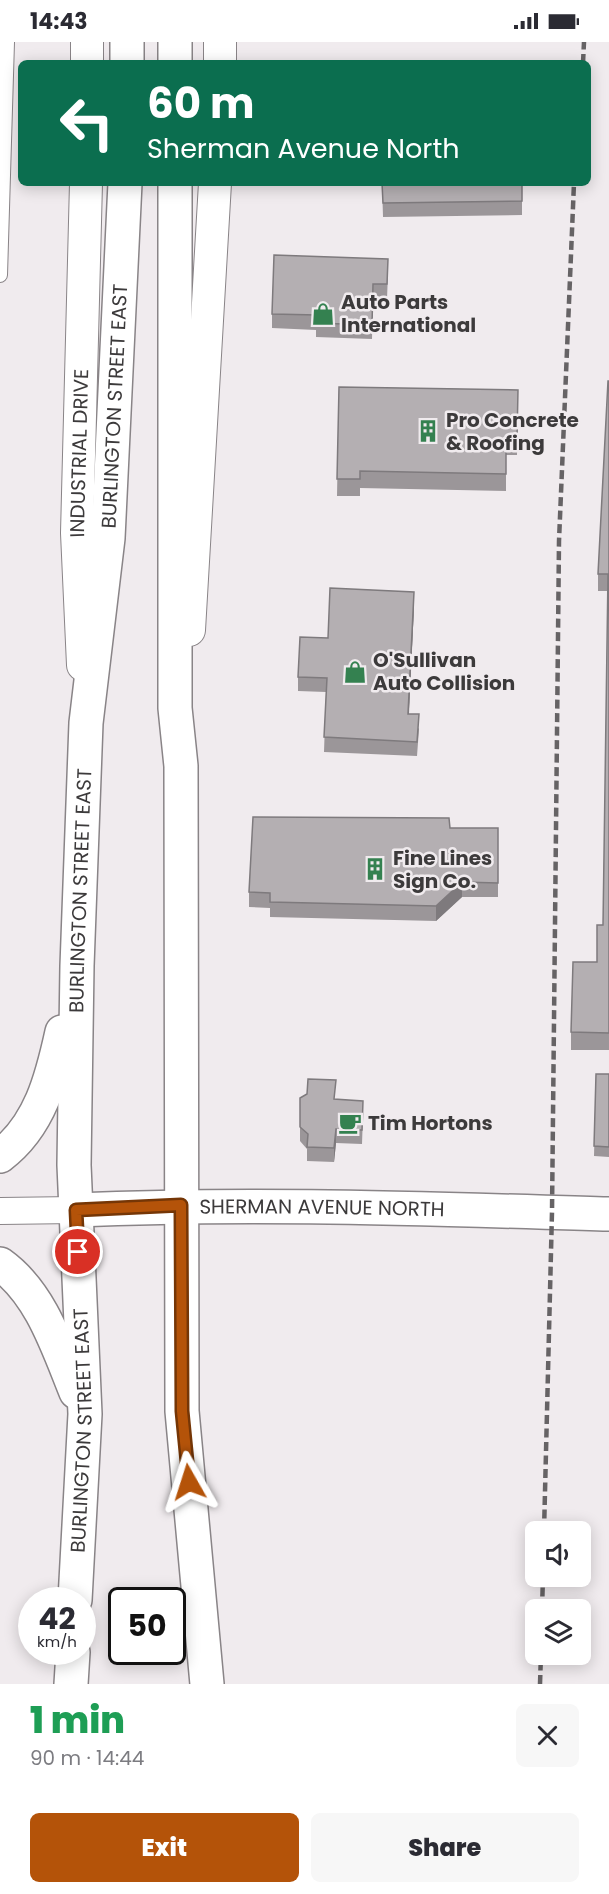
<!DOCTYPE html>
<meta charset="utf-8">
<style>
body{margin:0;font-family:Poppins,sans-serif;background:#f7f7f7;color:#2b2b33;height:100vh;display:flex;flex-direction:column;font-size:22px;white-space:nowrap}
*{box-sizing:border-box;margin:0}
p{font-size:20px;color:#7c7c81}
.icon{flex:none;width:33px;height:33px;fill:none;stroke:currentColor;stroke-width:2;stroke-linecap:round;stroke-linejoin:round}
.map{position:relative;height:1642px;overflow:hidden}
.side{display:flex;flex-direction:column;background:#fff;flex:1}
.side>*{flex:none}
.guide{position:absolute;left:18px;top:18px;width:573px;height:126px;border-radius:9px;box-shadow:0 3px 15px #0003;background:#0b6e4f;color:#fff;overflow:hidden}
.tools{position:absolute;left:525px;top:1479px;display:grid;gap:12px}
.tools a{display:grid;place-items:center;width:66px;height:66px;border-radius:9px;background:#fff;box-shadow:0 3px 15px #0003;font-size:30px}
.speed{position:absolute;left:18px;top:1545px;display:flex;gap:12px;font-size:30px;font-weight:700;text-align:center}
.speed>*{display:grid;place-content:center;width:78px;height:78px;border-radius:50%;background:#fff;box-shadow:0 3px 15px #0003;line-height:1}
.speed small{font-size:15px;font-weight:400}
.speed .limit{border:3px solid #111;border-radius:9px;background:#fff;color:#111}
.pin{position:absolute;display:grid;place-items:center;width:51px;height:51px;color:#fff;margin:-26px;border:3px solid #fff;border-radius:50%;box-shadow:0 2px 6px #0007}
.me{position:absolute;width:66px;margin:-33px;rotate:354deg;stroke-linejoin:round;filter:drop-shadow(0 0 4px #0008)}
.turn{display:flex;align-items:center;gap:21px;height:126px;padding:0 30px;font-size:27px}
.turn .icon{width:78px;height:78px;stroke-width:2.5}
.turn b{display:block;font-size:42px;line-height:51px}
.round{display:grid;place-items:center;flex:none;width:63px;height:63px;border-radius:9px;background:#f7f7f7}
.headline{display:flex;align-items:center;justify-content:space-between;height:102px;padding:0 30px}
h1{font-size:36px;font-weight:800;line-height:45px;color:#1e9e55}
.cta{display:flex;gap:12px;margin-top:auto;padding:12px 30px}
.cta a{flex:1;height:69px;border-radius:9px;background:#b45309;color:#fff;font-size:24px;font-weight:800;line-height:69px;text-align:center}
.cta a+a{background:#f7f7f7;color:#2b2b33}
.status{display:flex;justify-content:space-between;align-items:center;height:42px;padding:0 30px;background:#fff;direction:ltr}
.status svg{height:16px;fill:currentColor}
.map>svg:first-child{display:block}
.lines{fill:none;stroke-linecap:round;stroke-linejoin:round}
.service-casing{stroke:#898487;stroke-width:16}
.minor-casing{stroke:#898487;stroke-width:28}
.tertiary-casing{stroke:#898487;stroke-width:34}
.secondary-casing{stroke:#898487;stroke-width:36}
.service{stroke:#fff;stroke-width:14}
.minor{stroke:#fff;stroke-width:26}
.tertiary{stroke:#fff;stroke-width:32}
.secondary{stroke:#fff;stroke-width:33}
.rail{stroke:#666365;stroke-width:4.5;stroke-dasharray:9 4.5;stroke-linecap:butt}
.wall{fill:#9b9699}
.shaded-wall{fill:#7e7a7d}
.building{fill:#b4afb2;stroke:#7e7a7d;stroke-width:1.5}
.route-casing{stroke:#753606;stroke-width:15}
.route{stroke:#b45309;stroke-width:10}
.labels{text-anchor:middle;stroke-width:5;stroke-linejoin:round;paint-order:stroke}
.poi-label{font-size:20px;font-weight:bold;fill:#3c3a3b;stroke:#f0ebee;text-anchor:start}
.street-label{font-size:20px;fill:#3c3a3b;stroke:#f0ebee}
</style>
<div class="status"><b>14:43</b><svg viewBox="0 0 49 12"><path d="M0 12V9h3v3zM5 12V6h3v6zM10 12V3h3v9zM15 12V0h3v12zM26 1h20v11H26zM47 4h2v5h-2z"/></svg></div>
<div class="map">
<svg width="609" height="1642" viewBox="0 0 609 1642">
<rect width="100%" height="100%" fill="#f0ebee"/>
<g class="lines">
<!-- service casing -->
<g class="service-casing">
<path id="service" d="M0,233L7,0"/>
</g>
<!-- minor casing -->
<g class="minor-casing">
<path id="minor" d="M0,1169L76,1168"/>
</g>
<!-- tertiary casing -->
<g class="tertiary-casing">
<g id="tertiary">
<path d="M87,21V0"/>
<path d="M220,21V0"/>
<path d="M189,588L215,141"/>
<path id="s1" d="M83,623L77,491L86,141"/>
</g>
</g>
<!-- secondary casing -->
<g class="secondary-casing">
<g id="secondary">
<path d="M127,21V0"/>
<path d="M175,21V0"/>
<path d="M175,141V666L181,724L182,1369L207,1642"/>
<path d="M0,1114C40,1084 52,1036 62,990"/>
<path id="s2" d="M76,1168C254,1160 431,1167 609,1172"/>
<path d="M0,1222C41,1251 58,1306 76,1350"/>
<path id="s3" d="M75,1558L85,1372L74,1123L77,924L86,681L108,496L125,141"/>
<path d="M71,1642L73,1610"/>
</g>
</g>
<!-- service -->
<use href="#service" class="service"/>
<!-- minor -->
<use href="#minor" class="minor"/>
<!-- tertiary -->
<use href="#tertiary" class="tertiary"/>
<!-- secondary -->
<use href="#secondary" class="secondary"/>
<!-- rail -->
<g class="rail">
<path d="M583,21L584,0"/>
<path d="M544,1490L552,1170L559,499L574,141"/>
<path d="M542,1568L543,1534"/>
<path d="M540,1642L541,1612"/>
</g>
</g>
<!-- wall -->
<g class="wall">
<path d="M382,141H522V173L383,175Z"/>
<path d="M388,231L387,257L373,256L372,297L316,295V288L272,286V272Z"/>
<path d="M609,339V1008H571V990L597,920L603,883L608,549H598V532Z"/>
<path d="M339,345L518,348L517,413H506V449L360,446V454H337Z"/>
<path d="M414,565L409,672L419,687L417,714L324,710L326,650L298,649V635L328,596Z"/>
<path d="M450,786H498V855H462L436,879L270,875V866L249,865V850Z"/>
<path d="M596,1032H609V1115L594,1114Z"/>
<path d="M300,1056L336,1057L363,1073L362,1102L336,1101L334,1120L307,1119V1107L300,1099Z"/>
</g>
<!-- shaded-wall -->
<g class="shaded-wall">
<path d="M414,550V565L408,686V672Z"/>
<path d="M462,840V855L436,879V864Z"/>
<path d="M336,1087V1101L334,1120V1106Z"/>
</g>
<!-- building -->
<g class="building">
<path d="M382,141H522V159L383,161Z"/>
<path d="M274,213L388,217L387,242H373L372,283L316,281L317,273L272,272Z"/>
<path d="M608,339H609V991L571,990L573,920H597V883H603L608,532H598Z"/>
<path d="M339,345L518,348L517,396L506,395V432L360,429V437H337Z"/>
<path d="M330,546L414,550L408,672H419L417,700L324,695L327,636L298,635L300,595L328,596Z"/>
<path d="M253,775L449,776L450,786H498V841L462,840L436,864L270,860V851L249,850Z"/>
<path d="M596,1032H609V1105L594,1104Z"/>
<path d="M308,1037L336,1038L334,1057L363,1059L362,1088L336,1087L334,1106L307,1105L308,1092L300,1085V1056L307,1052Z"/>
</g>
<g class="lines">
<!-- route casing -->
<g class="route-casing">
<path id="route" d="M78,1210L76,1168L181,1163L182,1369L189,1440"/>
</g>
<!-- route -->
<use href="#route" class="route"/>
</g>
<!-- icons -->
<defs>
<g id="shop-bare" transform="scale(1.8)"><path d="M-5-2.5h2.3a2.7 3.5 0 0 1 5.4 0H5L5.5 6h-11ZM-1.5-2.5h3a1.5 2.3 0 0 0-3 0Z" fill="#348150" stroke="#f0ebee" stroke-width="2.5" paint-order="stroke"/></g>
<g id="building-bare" transform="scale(1.8)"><path d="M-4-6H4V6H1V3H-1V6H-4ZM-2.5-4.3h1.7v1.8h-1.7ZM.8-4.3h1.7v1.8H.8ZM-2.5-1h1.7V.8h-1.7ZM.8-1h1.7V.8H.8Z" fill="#348150" stroke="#f0ebee" stroke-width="2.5" paint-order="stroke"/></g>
<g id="cafe-bare" transform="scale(1.8)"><path d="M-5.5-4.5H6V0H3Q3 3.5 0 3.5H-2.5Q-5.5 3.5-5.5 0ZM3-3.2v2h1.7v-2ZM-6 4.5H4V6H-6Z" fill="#348150" stroke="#f0ebee" stroke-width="2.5" paint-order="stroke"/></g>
</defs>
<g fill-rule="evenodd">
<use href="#shop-bare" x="323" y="272"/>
<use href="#building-bare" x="428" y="389"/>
<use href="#shop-bare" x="355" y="630"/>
<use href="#building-bare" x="375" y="827"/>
<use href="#cafe-bare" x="350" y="1081"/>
</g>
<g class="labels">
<!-- poi labels -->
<g class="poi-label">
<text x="341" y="267">Auto Parts<tspan x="341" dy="23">International</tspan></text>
<text x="446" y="385">Pro Concrete<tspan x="446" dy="23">&amp; Roofing</tspan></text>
<text x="373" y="625">O'Sullivan<tspan x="373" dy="23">Auto Collision</tspan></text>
<text x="393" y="823">Fine Lines<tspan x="393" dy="23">Sign Co.</tspan></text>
<text x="368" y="1088">Tim Hortons</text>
</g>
<!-- street labels -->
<g class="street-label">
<text dy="7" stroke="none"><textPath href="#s3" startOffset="1196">BURLINGTON STREET EAST</textPath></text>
<text dy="7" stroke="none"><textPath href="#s1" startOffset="212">INDUSTRIAL DRIVE</textPath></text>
<text dy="7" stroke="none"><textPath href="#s3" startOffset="710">BURLINGTON STREET EAST</textPath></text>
<text dy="7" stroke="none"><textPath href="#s2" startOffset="246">SHERMAN AVENUE NORTH</textPath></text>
<text dy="7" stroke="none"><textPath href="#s3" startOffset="170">BURLINGTON STREET EAST</textPath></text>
</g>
</g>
</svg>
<div class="tools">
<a><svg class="icon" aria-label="sound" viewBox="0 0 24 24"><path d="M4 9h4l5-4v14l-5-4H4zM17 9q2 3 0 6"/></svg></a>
<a><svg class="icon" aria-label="layers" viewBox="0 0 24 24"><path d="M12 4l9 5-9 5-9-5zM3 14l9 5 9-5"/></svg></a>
</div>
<div class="speed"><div>42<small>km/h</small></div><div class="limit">50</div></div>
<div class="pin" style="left:78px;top:1210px;background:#d93025"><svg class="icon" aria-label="arrive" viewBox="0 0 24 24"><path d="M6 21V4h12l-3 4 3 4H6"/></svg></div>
<svg class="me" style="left:189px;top:1440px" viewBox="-20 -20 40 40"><path d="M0-17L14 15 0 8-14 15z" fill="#b45309" stroke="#fff" stroke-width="4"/></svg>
<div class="guide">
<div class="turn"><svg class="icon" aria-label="left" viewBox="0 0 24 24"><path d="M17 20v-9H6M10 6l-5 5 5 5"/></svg><div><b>60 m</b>Sherman Avenue North</div></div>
</div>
</div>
<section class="side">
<div class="headline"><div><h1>1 min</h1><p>90 m · 14:44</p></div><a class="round"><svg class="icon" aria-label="close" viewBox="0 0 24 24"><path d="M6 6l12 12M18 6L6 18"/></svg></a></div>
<div class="cta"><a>Exit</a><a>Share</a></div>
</section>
